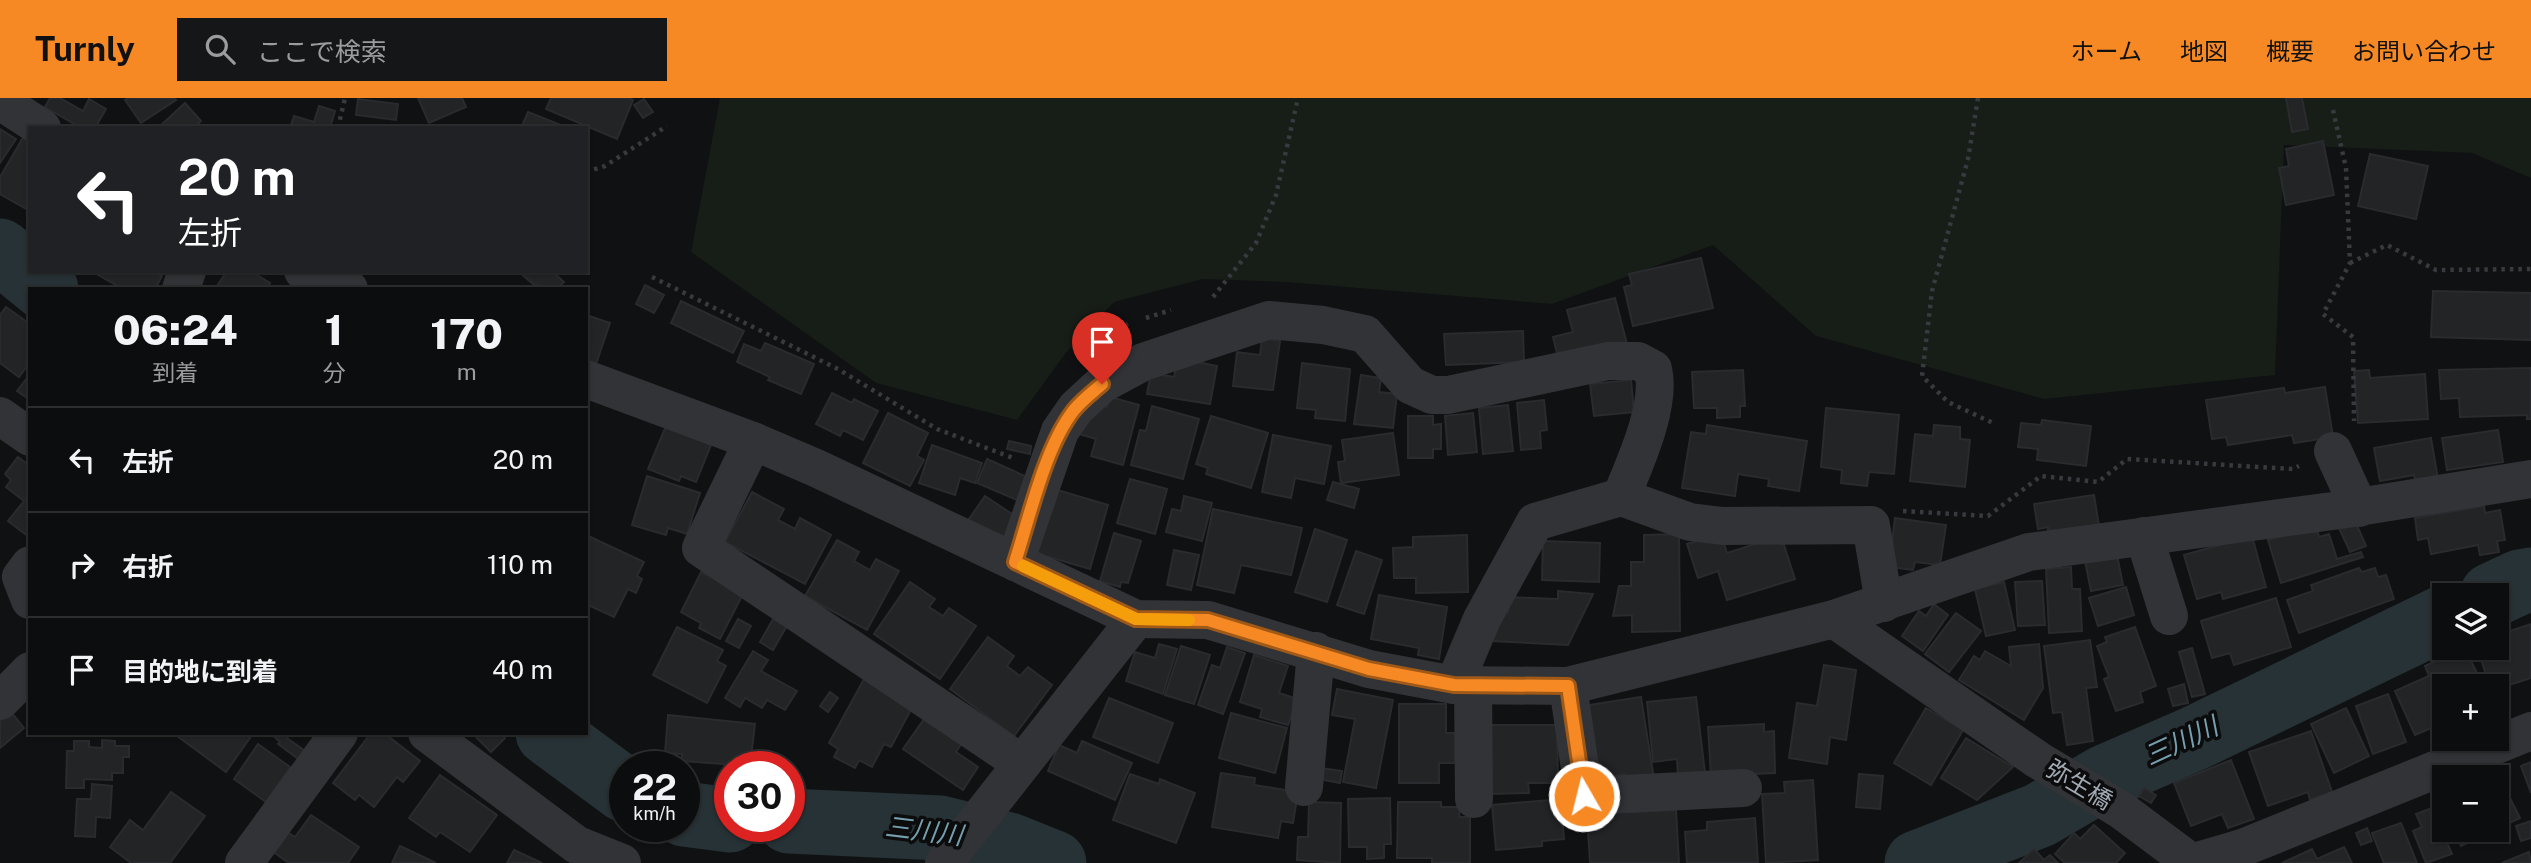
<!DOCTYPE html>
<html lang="ja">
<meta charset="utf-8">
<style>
body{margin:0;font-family:"Public Sans","Noto Sans JP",sans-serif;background:#151617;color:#f1f3f6;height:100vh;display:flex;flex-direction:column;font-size:26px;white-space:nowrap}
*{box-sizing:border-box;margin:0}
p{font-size:23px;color:#9a9c9e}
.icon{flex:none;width:38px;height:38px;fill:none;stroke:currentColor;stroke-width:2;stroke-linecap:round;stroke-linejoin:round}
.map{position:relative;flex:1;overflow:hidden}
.side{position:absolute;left:28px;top:189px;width:560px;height:448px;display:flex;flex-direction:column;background:#0c0d0e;border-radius:0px;box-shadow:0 2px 5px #0004,0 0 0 2px #2c2d2e}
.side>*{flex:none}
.hud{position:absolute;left:28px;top:28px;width:560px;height:147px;border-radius:0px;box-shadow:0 2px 5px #0004,0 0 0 2px #2c2d2e;background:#202124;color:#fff;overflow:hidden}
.fabs{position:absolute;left:2432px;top:485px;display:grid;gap:14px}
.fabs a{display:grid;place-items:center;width:77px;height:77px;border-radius:0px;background:#0c0d0e;box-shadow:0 2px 5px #0004,0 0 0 2px #2c2d2e;font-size:35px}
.speed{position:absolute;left:609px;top:653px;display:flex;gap:14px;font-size:35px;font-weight:700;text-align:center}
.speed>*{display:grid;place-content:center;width:91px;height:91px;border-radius:50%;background:#0c0d0e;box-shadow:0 2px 5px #0004,0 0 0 2px #2c2d2e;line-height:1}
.speed small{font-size:18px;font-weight:400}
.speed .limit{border:10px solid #d22;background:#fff;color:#111}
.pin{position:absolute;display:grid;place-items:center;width:60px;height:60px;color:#fff;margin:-72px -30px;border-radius:50% 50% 50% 0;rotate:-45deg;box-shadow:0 0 7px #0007}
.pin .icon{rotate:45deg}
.me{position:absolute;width:77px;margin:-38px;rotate:352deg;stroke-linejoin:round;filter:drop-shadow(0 0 5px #0008)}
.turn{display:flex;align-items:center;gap:24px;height:147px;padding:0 35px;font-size:32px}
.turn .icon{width:91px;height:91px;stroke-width:2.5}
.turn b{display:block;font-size:49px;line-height:60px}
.eta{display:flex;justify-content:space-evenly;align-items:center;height:119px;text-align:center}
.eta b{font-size:42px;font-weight:800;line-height:49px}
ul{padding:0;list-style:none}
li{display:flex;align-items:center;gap:21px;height:105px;padding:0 35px;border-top:2px solid #2c2d2e}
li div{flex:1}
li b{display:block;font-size:26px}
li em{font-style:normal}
header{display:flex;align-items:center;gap:42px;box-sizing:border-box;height:98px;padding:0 35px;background:#f68924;color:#111}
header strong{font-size:33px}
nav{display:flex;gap:38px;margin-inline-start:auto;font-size:24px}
.search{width:490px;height:63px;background:#151617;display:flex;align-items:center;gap:18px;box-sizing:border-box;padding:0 24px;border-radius:0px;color:#9a9c9e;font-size:26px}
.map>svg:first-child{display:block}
.green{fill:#171d17}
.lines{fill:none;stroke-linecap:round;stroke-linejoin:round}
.stream{stroke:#273236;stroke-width:10}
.river{stroke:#273236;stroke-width:65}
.building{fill:#232426;stroke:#2a2b2e;stroke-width:2}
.path{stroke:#373a3e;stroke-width:4.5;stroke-dasharray:3.5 5;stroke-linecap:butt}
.minor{stroke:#313337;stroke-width:38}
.route-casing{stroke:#a05917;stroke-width:18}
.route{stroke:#f68924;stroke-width:12}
.slow{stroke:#f59e0b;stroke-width:12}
.labels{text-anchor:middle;stroke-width:7;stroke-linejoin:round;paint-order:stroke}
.street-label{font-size:24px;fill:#a1aab3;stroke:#0c0c0d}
.water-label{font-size:26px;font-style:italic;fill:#76a0b0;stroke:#0c0c0d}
</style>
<header>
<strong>Turnly</strong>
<div class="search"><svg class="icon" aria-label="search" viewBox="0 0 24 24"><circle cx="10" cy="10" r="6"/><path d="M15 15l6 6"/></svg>ここで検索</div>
<nav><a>ホーム</a><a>地図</a><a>概要</a><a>お問い合わせ</a></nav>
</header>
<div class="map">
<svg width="2531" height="765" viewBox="0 0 2531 765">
<rect width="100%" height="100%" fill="#101112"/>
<!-- green -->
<path class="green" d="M720,0H2531V80L2472,55L2284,47L2275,277L2044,301L1816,238L1713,147L1552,206L1286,184L1203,181L1114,204L1065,256L1017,322L876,285L691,154Z"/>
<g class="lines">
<!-- stream -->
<path class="stream" d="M1923,762L1924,765"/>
<!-- river -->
<g class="river">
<path d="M0,153L46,191"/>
<path d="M2492,497L2520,484L2531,482"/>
<path d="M548,635L625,692"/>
<path d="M684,716L730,722"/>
<path d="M789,723L940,730L1009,747L1054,765"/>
<path d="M1917,765L2040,717L2105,679L2195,640L2445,519"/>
</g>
</g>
<!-- building -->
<g class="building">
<path d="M50,0H60L83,13L89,1L106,11L95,30H81L45,9Z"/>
<path d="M129,0H174L176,2L141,25L125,2Z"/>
<path d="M418,0H462L466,9L429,25Z"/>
<path d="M551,0H628L633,2L617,41L546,11Z"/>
<path d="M2286,0H2302L2308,31L2292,34Z"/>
<path d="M358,1L398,6L396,22L356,17Z"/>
<path d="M644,1L653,14L643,20L634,7Z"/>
<path d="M185,5L201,23L194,30H158Z"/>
<path d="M319,8L335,13L330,30H290L294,18L314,24Z"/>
<path d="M528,14L566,29L565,30H521Z"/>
<path d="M0,31L16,41L0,65Z"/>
<path d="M24,38L30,42V113L0,96V79Z"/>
<path d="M2323,43L2334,97L2286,107L2279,70L2289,68L2286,51Z"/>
<path d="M2370,56L2428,68L2416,121L2358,108Z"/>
<path d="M1701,160L1713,210L1633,228L1624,189L1632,187L1629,176Z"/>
<path d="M153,173L162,178L155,191H123L93,174Z"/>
<path d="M227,173H251L270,185L267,191H215Z"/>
<path d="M518,173H552L564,184L557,191H549L533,186Z"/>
<path d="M645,187L664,197L654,215L636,206Z"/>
<path d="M2433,193L2531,195V242L2431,239Z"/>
<path d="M1615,200L1627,246L1559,263L1553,239L1573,234L1567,212Z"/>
<path d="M681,203L744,233L733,255L671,225Z"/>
<path d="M6,209L30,226V264L19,279L0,265V217Z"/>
<path d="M586,217L610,225L596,266L586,263Z"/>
<path d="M1523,233L1524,264L1446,267L1444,236Z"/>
<path d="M1262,240L1280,243L1273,292L1233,288L1237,254L1260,257Z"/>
<path d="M765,245L814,266L801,296L768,282L770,279L737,264L744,246L761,253Z"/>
<path d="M1178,260L1217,268L1210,306L1147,296L1151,275L1174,279Z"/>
<path d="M1302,265L1350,271L1345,323L1315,320L1316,312L1297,310Z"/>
<path d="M2531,270V321H2527V317L2460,319L2459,300L2441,301L2439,272Z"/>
<path d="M1743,272L1745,308H1740V319L1717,320V310H1694L1692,274Z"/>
<path d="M2369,272L2370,280L2425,276L2428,321L2358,325L2354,273Z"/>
<path d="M30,276V302L17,293Z"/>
<path d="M1361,277L1381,280L1379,294L1397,296L1393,330L1354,326Z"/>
<path d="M1631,282L1634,314L1594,318L1590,286Z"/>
<path d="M2325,289L2333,339L2294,345L2292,337L2228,347L2226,339L2212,341L2206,302L2284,290L2285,295Z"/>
<path d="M832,295L852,305L854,301L878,313L863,342L843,332L840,338L816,326Z"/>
<path d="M1110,299L1139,307L1123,367L1091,358L1096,341L1079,336L1100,307L1107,309Z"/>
<path d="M1544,302L1547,332L1540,333L1541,350L1521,352L1517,305Z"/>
<path d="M1508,307L1513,353L1483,356L1479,310Z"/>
<path d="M1152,308L1199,321L1183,381L1131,367L1140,332L1146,333Z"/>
<path d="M1826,310L1899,317L1894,376L1869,374L1867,388L1841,385L1842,372L1821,369Z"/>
<path d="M888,315L928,335L917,358L924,362L910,388L863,365Z"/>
<path d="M1473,315L1477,354L1448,357L1445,318Z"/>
<path d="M1211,318L1268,335L1251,390L1206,376L1208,370L1196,366Z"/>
<path d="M1408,318H1433V327L1441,326V351H1433V360H1408Z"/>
<path d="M2042,322L2091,328L2086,368L2037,362L2038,351L2018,349L2021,325L2041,327Z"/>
<path d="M1707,327L1807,343L1799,393L1768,388L1769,381L1738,376L1735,398L1682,390L1691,334L1706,336Z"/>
<path d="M1934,327L1960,329V341L1970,342L1965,389L1910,383L1915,336L1933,338Z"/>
<path d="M666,328L711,347L696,384L681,378L679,383L648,371Z"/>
<path d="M2498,332L2503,364L2447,372L2442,340Z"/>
<path d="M1393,335L1399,377L1341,385L1338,364L1345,363L1342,342Z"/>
<path d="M1273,337L1331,348L1324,386L1295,380L1291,400L1262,394Z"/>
<path d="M2431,340L2438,381L2416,386L2414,377L2380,383L2374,350Z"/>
<path d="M1009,343L1031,348L1030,356L1007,351Z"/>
<path d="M932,347L982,365L975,385L960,380L955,397L919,385Z"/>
<path d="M18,359L30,368L29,439L8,423L24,403L6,389L11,382L5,376Z"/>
<path d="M987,361L1027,379L1017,402L977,385Z"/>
<path d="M647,378L700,395L687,436L668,430L666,437L632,427Z"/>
<path d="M1130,381L1167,391L1155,436L1117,425Z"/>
<path d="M1333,384L1359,391L1354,410L1327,402Z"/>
<path d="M1054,391L1108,407L1090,471L1035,455Z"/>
<path d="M752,394L784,411L778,422L795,431L800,420L831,437L805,486L725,444Z"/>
<path d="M2094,397L2099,428L2048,435V429L2038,431L2034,406Z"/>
<path d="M985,398L1018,420L1002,443L969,421Z"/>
<path d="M1184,398L1212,405L1202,443L1166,434L1172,411L1181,413Z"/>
<path d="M2484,408L2485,415L2500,412L2505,442L2497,443L2499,454L2480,457L2478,447L2431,456L2428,440L2418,442L2415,420Z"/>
<path d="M1213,411L1302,430L1291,477L1241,467L1234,495L1197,487Z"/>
<path d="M1895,420L1946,427L1940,467L1915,464L1913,472L1889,469Z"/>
<path d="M2355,423L2366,448L2350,454L2339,430Z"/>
<path d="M2316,428L2319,439L2329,436L2337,461L2361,454L2363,459L2281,485L2268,442Z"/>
<path d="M1315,431L1347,442L1327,504L1295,494Z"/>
<path d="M1114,435L1141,443L1128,485L1121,484L1120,489L1100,483Z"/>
<path d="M1679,436L1680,533L1632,534V517L1613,518L1619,488H1631V464H1644V437Z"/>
<path d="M1721,436L1727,455L1781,438L1795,481L1727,502L1718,473L1698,480L1687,446Z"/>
<path d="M586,437L644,464L637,478L642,481L636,495L628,491L614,519L586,506Z"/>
<path d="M1467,437L1468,494L1416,495V480H1394L1393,450L1413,449V439Z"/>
<path d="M2252,438L2266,489L2223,501L2221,494L2197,501L2184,457Z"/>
<path d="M837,442L859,454L854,463L870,472L876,461L899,473L867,532L805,498Z"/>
<path d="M1543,443L1600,445L1599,484L1542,482Z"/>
<path d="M1174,452L1199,457L1191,492L1167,487Z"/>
<path d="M1356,453L1382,462L1364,516L1337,507Z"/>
<path d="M2117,457L2123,487L2091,493L2085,463Z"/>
<path d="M2071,469L2072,491H2080L2082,533L2049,535L2046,471Z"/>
<path d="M2359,470L2362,474L2375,470L2378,479L2386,477L2394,501L2299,535L2287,502L2313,493L2311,487Z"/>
<path d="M701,474L743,496L720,541L699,530L701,525L681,514Z"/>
<path d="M2042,483L2045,527L2018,528L2015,484Z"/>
<path d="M910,484L935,501L929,509L943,518L949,510L976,528L940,581L874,536Z"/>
<path d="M2004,484L2015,532L1986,538L1975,491Z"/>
<path d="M2126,489L2134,517L2098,528L2089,500Z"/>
<path d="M1558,493L1593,496L1568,547L1492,543L1498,514H1508V499L1558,501Z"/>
<path d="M1379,497L1447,509L1439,561L1418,557L1419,550L1371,541Z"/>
<path d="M2276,500L2291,549L2234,567L2230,555L2212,560L2201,523Z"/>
<path d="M1934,506L1948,517L1923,553L1902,538L1919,513L1926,518Z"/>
<path d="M1956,515L1981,533L1949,574L1925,556Z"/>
<path d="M738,521L751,528L739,550L726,543Z"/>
<path d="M773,521L787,528L773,552L760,544Z"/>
<path d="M2531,526V580L2497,591V588H2490L2477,550H2497V531L2505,529L2507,534Z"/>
<path d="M677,529L723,552L717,563L726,568L707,605L653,577Z"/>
<path d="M2135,529L2156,588L2140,594L2143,604L2116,613L2104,581L2109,579L2097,548L2107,544L2105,539Z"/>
<path d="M988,539L1014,558L1007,568L1020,578L1028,569L1052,587L1014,638L950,591Z"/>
<path d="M2090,542L2097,589L2086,590L2093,643L2067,647L2062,614L2053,615L2044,548Z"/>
<path d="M1159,546L1177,551L1163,596L1126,583L1135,554L1155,560Z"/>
<path d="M2039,546L2043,590L2024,622L1959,582L1974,558L1980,562L1985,553L2011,568L2009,549Z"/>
<path d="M1181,548L1210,557L1194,606L1165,597Z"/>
<path d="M1227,549L1245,555L1223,616L1198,607L1212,567L1220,570Z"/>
<path d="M2192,550L2205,596L2192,599L2179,554Z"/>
<path d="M2465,550L2483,588H2445V624L2415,637L2395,593L2429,578L2425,568Z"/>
<path d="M753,553L768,562L761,573L797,593L785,612L767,602L762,610L745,600L740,609L725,600Z"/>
<path d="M1254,557L1288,568L1279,595L1297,601L1288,627L1260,619L1262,611L1240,604Z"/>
<path d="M1824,567L1856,572L1846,642L1830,639L1827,666L1789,660L1797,605L1817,608Z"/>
<path d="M864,581L913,608L891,649L884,646L872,669L859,662L855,670L834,659L838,651L829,645Z"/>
<path d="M2184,586L2188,605L2173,608L2168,591Z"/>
<path d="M1337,591L1393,602L1376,690L1343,684L1355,621L1332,617Z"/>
<path d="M830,594L838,600L828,614L820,608Z"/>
<path d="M2388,596L2406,644L2373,656L2356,608Z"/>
<path d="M1641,599L1654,681L1627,685L1625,676L1600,680L1589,607Z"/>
<path d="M1696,599L1705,675L1678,677L1677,661L1653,664L1647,604Z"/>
<path d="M1109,600L1173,625L1158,665L1093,639Z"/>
<path d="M1399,606H1446V635H1455V665H1439V685H1399Z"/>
<path d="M1926,610L1963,632L1931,687L1894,665Z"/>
<path d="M2346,610L2369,658L2334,675L2311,626Z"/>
<path d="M11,614L24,630L0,650V623Z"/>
<path d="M1231,615L1287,630L1275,675L1219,660Z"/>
<path d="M668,617L755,626L750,668L682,663V656L665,655Z"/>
<path d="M927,617L964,642L956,654L978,669L963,692L903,651Z"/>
<path d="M1764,626V634L1774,633L1775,675L1711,678L1708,629Z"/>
<path d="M1490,627H1557L1558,685H1528L1529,695L1490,696Z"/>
<path d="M2311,633L2332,694L2310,702L2308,694L2268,708L2249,654Z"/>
<path d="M173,635H251L252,637L226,674Z"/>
<path d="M270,635H290L287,640L305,653L298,661L278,646L280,644Z"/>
<path d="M371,635H384L420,663L403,684L397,679L374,709L359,697L355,702L333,685Z"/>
<path d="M472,635H500L505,640L491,654Z"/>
<path d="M1966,640L2013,669L1977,702L1941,680Z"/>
<path d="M102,642L115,643V648H129V659H123V675H112V682L84,681V690H66L67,653H74V643H89V649L102,650Z"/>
<path d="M1082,643L1132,665L1115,702L1048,673L1059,647L1077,655Z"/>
<path d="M258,646L290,669L266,704L234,681Z"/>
<path d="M2231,662L2254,721L2228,730L2222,716L2191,728L2174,685Z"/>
<path d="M2531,664V695L2521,668Z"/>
<path d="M1321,670L1342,673L1340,685L1319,681Z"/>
<path d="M1221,675L1255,680L1254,687L1298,694L1293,725L1281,723L1278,740L1212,729Z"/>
<path d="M1130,676L1159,686L1160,681L1195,695L1176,745L1113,722Z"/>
<path d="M1859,676L1883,678L1880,711L1856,709Z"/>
<path d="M440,677L497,717L470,754L440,734L436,739L409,720Z"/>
<path d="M2499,678L2520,720L2497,731V679Z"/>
<path d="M1813,682L1818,762L1766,765L1762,696L1785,695L1784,684Z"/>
<path d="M92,686L112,688L110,720L96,719L95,739L75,738L77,701H91Z"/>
<path d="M2144,690L2156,697L2151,705L2139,698Z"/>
<path d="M171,694L205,718L170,765H131L110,749L130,722L143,732Z"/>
<path d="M1390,700L1391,746H1384V760L1367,761V749H1349L1348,701Z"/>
<path d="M1561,701L1564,741L1542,743V748L1496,752L1492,707Z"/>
<path d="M1309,704L1341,705L1340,765L1297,762L1298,739H1308Z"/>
<path d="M1398,704H1441V709H1460L1459,719H1470V765H1432V760H1397Z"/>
<path d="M2432,710L2452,756L2426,765L2413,733L2422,729L2416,716Z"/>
<path d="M1676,712L1679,765H1590L1587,716Z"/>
<path d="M311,717L359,749L348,765H289L269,751L283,731L295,739Z"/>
<path d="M1755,720L1758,765H1687L1685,734L1707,732V724Z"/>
<path d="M2531,723V740L2521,743L2516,728Z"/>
<path d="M2401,725L2417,765H2384L2372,735Z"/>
<path d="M2094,727L2125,755L2116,765H2065L2055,756L2074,735L2080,741Z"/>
<path d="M2367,730L2372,743L2361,747L2356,735Z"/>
<path d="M2453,732H2495L2461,748Z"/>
<path d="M400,748L436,765H392Z"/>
<path d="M2344,749L2352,765H2282L2312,751L2317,761Z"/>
<path d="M2034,751L2044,762L2050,757L2058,765H2019Z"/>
<path d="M514,752L542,765H507Z"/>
<path d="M2529,754L2531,765H2502Z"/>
</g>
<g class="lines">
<!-- path -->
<g class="path">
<path d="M1978,0L1968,61L1932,193L1922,278L1948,304L1993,325"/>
<path d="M2333,12L2346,70L2350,165L2323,216L2353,239L2354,323"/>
<path d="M338,30L345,0"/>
<path d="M586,74L605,68L667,28"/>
<path d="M2350,165L2387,147L2436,172L2531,171"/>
<path d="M652,179L838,271L937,331L1013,360"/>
<path d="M1213,199L1256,145L1276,97L1298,0"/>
<path d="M1146,220L1171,212"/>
<path d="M1091,248L1093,244L1128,226"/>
<path d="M1903,413L1988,418L2041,378L2098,384L2127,361L2293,371L2299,368"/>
</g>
<!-- minor -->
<g class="minor">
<path d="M0,3L42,30"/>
<path d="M303,173L349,191"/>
<path d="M181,191L187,173"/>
<path d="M586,281L753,343L816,370L1136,521L1208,522L1369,571L1454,587L1568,588L1834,521L2029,454L2340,412L2531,381"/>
<path d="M0,318L30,339"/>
<path d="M753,343L701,450L1021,665"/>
<path d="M2333,353L2359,410"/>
<path d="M2144,438L2169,518"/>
<path d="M1015,464L1060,333L1076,310L1102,286L1143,264L1269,222L1323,227L1365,236L1410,287L1432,297H1448L1608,263H1638L1653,271C1662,307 1635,365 1621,399"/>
<path d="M30,467L21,479L30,502"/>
<path d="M1834,521L2038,662L2121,712L2192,765"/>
<path d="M1454,587L1482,521L1535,424L1621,399L1690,424L1723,428L1871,427L1884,505"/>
<path d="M1473,587L1474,701"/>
<path d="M1568,588L1584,698L1743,690"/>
<path d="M0,603L30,573"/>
<path d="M427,635L577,747L622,765"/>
<path d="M1304,689L1316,553"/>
<path d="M244,765L339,635"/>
<path d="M944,765L1136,521"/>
<path d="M2191,765L2242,750L2531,633"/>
</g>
</g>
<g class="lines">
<!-- route casing -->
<g class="route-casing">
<path id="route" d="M1102,286C1093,294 1082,302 1074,312C1045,349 1030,418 1015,464L1136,521L1208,522L1369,571L1454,587L1568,588L1584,698"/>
</g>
<!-- route -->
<use href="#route" class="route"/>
<!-- slow -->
<path class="slow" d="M1023,468L1136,521L1189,522"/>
</g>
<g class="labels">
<!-- street labels -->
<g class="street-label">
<text transform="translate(2079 687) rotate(31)" y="8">弥生橋</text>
</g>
<!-- water labels -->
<g class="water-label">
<text transform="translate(2181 643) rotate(-25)" y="9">三川川</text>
<text transform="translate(924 733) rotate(7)" y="9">三川川</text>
</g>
</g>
</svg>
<div class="fabs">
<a><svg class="icon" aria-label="layers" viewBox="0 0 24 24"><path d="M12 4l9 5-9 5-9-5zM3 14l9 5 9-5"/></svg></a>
<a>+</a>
<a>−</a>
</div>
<div class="speed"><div>22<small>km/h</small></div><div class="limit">30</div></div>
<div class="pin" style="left:1102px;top:286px;background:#d93025"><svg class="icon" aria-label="arrive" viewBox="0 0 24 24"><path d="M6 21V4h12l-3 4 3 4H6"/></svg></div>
<svg class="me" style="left:1584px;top:698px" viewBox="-20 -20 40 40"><circle r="17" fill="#f68924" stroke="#fff" stroke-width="3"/><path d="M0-11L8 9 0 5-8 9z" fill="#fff"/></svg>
<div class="hud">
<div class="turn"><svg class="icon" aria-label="left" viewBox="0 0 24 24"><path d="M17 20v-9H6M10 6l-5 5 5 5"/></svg><div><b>20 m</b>左折</div></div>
</div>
<section class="side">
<div class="eta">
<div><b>06:24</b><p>到着</p></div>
<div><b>1</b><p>分</p></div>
<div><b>170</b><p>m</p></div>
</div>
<ul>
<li><svg class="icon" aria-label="left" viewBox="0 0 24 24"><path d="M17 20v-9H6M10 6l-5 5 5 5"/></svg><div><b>左折</b></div><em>20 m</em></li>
<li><svg class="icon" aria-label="right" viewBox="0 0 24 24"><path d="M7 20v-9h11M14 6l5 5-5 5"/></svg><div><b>右折</b></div><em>110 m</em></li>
<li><svg class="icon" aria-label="arrive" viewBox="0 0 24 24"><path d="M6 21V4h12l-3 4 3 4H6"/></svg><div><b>目的地に到着</b></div><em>40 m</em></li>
</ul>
</section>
</div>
